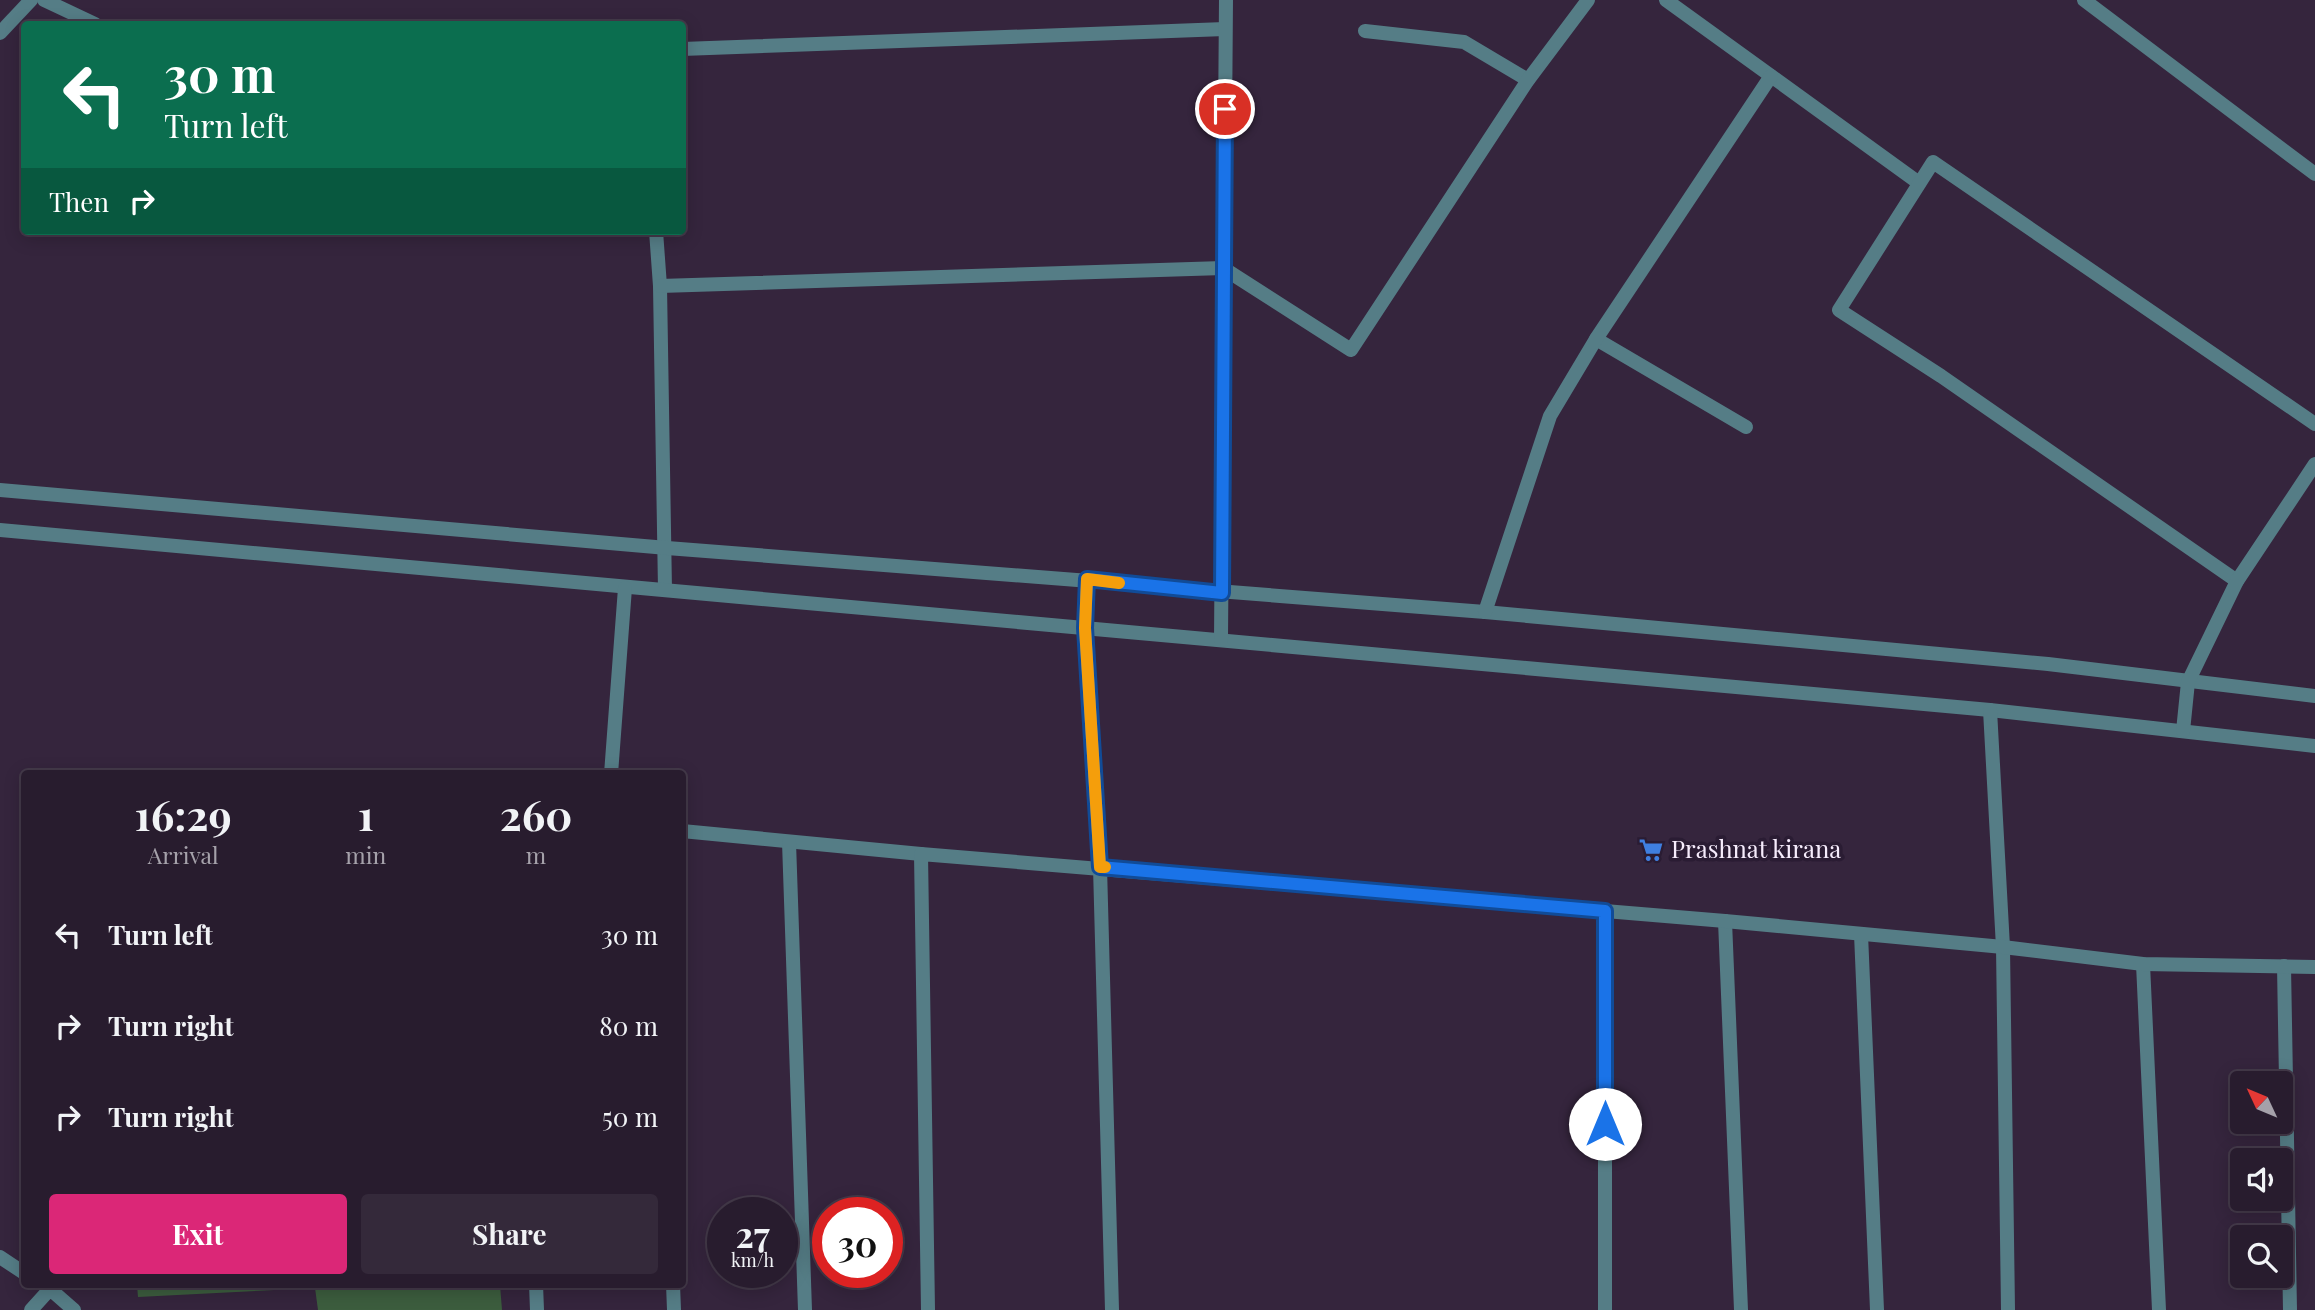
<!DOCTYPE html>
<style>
body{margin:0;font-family:"Playfair Display",serif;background:#34293a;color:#f1f3f6;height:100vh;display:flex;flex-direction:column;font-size:26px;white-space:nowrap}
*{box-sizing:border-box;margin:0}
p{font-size:23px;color:#a5a1aa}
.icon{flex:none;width:38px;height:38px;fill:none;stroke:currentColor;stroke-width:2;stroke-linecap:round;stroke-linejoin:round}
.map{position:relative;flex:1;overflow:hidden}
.panel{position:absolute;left:21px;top:770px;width:665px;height:518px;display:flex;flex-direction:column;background:#281c2e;border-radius:7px;box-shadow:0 4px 18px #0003,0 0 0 2px #443a4a}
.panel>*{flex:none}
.hud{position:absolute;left:21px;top:21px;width:665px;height:214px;border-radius:7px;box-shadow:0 4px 18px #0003,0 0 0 2px #443a4a;background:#0b6e4f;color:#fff;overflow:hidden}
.needle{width:46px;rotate:314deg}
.buttons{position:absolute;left:2230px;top:1071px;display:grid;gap:14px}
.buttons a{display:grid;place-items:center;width:63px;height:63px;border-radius:7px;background:#281c2e;box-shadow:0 4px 18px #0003,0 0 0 2px #443a4a;font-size:35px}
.speed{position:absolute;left:707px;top:1197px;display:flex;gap:14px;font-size:35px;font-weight:700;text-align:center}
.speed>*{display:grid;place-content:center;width:91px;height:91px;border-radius:50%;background:#281c2e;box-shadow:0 4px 18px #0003,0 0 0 2px #443a4a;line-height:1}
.speed small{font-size:18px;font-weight:400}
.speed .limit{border:10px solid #d22;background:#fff;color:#111}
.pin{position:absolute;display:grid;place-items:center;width:60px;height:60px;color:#fff;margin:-30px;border:4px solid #fff;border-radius:50%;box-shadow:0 2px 7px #0007}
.me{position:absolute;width:77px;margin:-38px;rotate:0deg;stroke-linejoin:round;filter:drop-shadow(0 0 5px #0008)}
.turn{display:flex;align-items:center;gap:24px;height:147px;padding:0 28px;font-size:32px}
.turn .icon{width:91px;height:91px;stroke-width:2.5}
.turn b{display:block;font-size:49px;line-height:60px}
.then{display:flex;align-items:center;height:66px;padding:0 28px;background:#0003;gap:14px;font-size:26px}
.eta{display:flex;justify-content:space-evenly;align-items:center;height:119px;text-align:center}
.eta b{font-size:42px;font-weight:700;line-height:49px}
.button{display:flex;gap:14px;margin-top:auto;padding:14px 28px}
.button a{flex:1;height:80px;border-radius:7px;background:#db2777;color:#fff;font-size:28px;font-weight:700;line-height:80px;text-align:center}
.button a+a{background:#34293a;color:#f1f3f6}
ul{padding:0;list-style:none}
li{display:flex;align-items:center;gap:21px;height:91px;padding:0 28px}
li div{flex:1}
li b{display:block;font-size:26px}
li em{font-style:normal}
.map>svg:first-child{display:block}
.green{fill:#3c5d3e}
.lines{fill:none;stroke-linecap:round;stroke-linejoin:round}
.service{stroke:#557d86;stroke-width:14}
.minor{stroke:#557d86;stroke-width:14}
.route-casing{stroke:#114b97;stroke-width:18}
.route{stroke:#1a73e8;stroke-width:12}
.slow{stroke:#f59e0b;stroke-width:12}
.labels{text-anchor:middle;stroke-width:7;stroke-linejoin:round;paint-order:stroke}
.poi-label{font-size:24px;fill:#f6ecfc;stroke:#2a1c33;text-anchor:start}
</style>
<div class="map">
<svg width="2315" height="1310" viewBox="0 0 2315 1310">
<rect width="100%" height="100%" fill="#35253d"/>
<!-- green -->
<path class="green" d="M137,1285H500L502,1310H318L315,1288L138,1297Z"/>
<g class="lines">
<!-- service -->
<path class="service" d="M44,0L95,24"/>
<!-- minor -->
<g class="minor">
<path d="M1666,0L1919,183"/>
<path d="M2084,0L2315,174"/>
<path d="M1365,31L1464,42L1528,80"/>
<path d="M0,33L31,0"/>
<path d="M682,49L1225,29"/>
<path d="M656,231L660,286L665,590"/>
<path d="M660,286L1223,268L1351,350L1528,80L1588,0"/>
<path d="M1596,339L1746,427"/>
<path d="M0,490L667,548L1485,612L2048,664L2315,696"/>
<path d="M0,530L1990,710L2315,746"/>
<path d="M1087,579L1085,628L1100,867L1112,1310"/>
<path d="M2237,581L1941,376L1839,310L1933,162L2315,424"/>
<path d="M1485,612L1550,416L1596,339L1771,76"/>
<path d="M1221,640L1226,0"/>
<path d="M1990,710L2003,947L2008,1310"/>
<path d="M2183,731L2188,682L2237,581L2315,464"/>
<path d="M611,774L625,588"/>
<path d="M682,831L921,854"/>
<path d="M789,842L805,1310"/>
<path d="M1605,911V1310"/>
<path d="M1725,921L1741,1310"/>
<path d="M1861,934L1877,1310"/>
<path d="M2143,964L2159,1310"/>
<path d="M2284,966L2290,1310"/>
<path d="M0,1257L24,1273"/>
<path d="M536,1284L537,1310"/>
<path d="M673,1284L674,1310"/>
<path d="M31,1310L50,1289L74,1310"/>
<path d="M928,1310L921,854L1725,921L2003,947L2143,964L2315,967"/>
</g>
</g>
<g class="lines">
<!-- route casing -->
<g class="route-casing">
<path id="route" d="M1225,109L1222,593L1087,579L1085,628L1100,867L1605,911V1124"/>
</g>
<!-- route -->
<use href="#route" class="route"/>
<!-- slow -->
<path class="slow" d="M1105,867H1100L1085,628L1087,579L1119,583"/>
</g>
<!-- icons -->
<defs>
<g id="supermarket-bare" transform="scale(1.89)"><path d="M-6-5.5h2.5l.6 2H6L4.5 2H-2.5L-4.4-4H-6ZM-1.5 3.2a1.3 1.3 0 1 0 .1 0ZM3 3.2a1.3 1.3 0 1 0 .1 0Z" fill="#3f7fe0" stroke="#2a1c33" stroke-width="2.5" paint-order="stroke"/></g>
</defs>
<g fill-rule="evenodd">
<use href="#supermarket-bare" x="1651" y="850"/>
</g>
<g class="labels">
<!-- poi labels -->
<g class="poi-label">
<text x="1671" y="858">Prashnat kirana</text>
</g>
</g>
</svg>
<div class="buttons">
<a><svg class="needle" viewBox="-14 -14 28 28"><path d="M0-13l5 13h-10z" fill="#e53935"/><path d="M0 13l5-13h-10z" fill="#a5a1aa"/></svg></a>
<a><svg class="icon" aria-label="sound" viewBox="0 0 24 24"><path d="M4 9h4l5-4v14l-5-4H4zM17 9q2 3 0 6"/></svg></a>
<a><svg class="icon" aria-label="search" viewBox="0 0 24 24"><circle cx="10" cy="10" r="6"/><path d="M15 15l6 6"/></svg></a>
</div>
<div class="speed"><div>27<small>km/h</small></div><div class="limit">30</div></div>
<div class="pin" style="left:1225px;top:109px;background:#d93025"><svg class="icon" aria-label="arrive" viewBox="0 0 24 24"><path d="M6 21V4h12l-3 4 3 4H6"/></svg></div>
<svg class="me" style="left:1605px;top:1124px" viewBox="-20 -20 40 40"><circle r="19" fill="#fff"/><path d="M0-13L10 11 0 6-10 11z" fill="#1a73e8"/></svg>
<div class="hud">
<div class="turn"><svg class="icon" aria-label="left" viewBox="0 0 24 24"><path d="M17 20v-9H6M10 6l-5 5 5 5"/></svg><div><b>30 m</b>Turn left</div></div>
<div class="then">Then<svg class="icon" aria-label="right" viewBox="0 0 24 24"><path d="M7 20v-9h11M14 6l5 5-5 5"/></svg></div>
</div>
<section class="panel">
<div class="eta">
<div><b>16:29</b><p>Arrival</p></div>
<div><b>1</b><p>min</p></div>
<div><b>260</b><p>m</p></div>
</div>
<ul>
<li><svg class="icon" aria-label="left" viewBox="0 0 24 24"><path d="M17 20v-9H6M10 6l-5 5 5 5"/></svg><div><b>Turn left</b></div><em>30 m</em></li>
<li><svg class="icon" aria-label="right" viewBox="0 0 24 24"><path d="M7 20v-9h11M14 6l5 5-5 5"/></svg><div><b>Turn right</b></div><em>80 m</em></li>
<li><svg class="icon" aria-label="right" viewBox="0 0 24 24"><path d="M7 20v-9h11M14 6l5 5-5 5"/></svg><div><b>Turn right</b></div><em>50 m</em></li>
</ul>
<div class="button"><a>Exit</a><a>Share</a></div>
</section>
</div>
